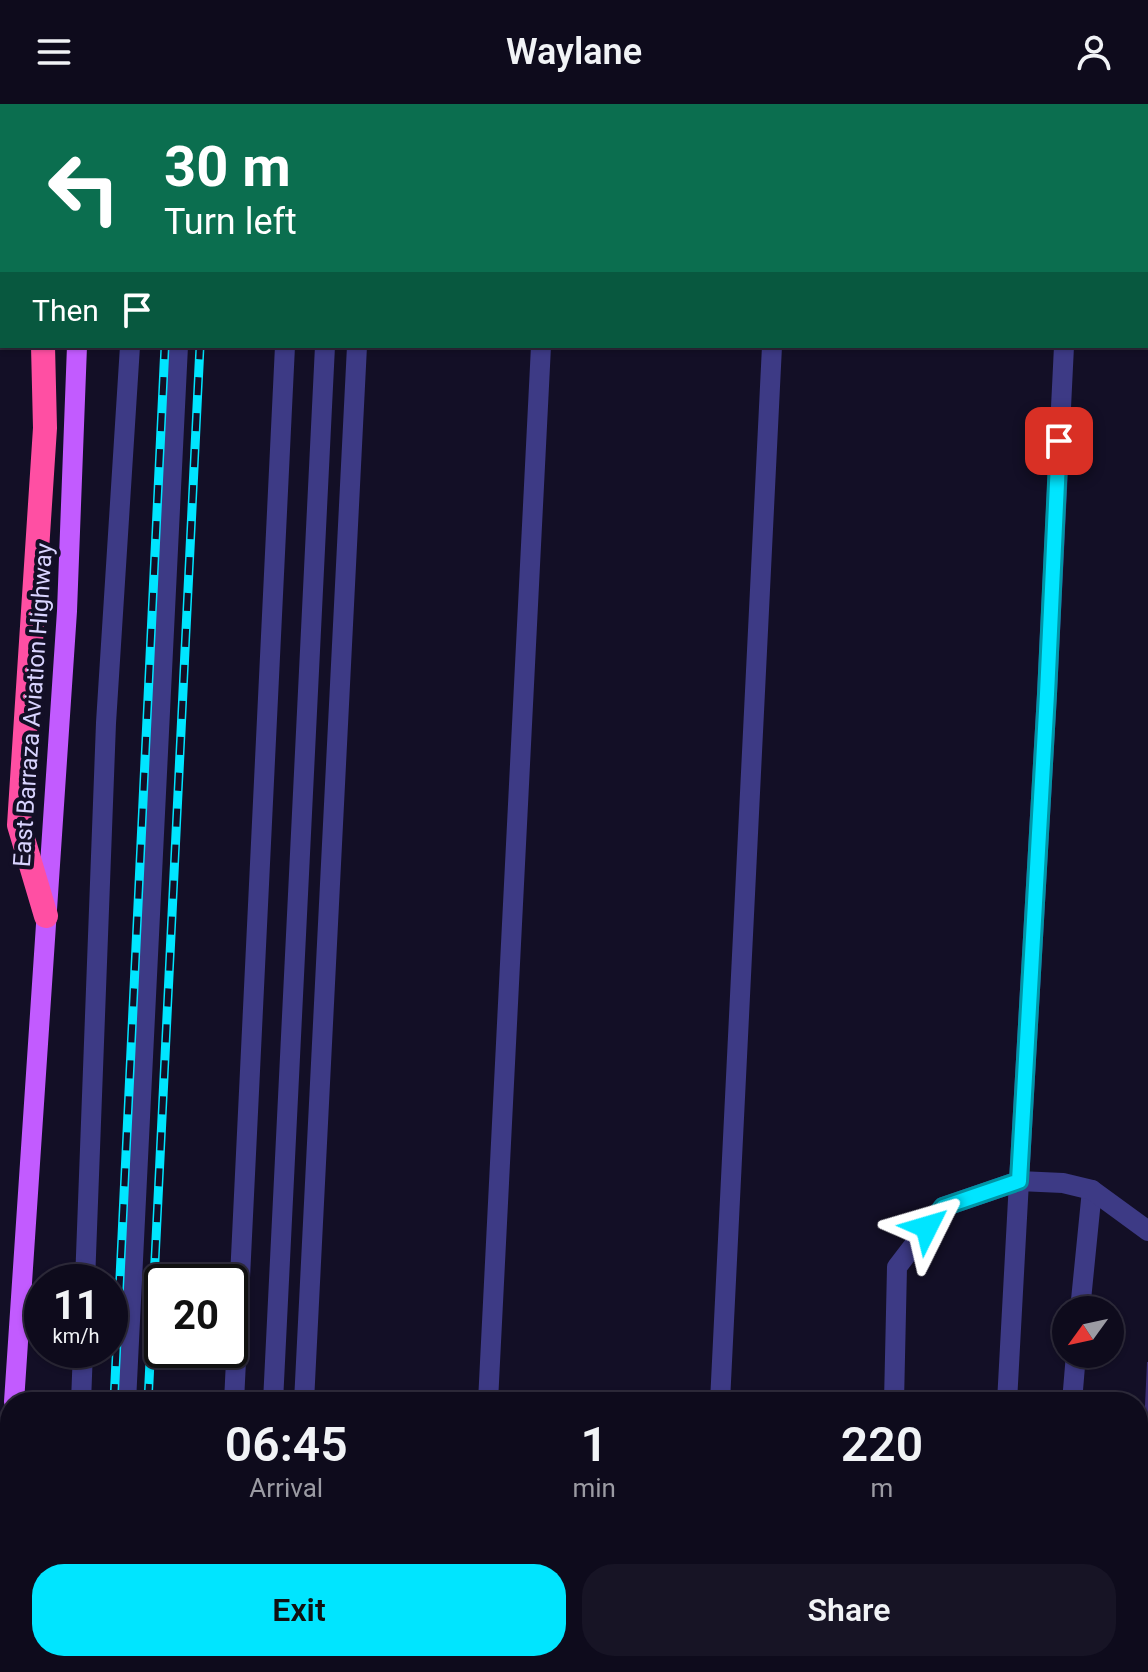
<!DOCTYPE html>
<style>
body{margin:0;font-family:Roboto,sans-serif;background:#171425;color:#f1f3f6;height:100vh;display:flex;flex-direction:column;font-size:30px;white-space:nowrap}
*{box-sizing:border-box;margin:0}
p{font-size:26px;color:#9b9ba3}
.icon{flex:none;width:44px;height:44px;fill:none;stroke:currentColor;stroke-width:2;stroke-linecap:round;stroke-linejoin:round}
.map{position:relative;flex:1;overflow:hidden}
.sheet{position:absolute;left:0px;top:1288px;width:1148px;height:280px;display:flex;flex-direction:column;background:#0e0b1c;border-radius:32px 32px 0 0;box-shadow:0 2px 6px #0004,0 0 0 2px #2e2b3b}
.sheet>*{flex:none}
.top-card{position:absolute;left:0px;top:0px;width:1148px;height:244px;box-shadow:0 2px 6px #0004,0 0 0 2px #2e2b3b;background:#0b6e4f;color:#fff;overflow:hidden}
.needle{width:52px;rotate:237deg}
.controls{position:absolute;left:1052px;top:1192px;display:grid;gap:16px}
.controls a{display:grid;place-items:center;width:72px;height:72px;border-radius:50%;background:#0e0b1c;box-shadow:0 2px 6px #0004,0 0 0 2px #2e2b3b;font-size:40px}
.speed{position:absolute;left:24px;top:1160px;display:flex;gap:16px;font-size:40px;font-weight:700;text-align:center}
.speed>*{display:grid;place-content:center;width:104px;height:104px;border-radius:50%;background:#0e0b1c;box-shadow:0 2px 6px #0004,0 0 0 2px #2e2b3b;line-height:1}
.speed small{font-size:20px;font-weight:400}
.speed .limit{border:4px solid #111;border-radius:12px;background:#fff;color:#111}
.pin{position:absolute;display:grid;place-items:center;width:68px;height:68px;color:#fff;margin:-34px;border-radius:16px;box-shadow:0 4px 12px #0006}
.me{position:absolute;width:88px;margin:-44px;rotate:50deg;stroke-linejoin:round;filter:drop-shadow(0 0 6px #0008)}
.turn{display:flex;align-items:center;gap:28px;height:168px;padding:0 32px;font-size:36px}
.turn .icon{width:104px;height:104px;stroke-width:2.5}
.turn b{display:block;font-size:56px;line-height:68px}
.then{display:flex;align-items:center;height:76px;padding:0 32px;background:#0003;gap:16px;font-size:30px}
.eta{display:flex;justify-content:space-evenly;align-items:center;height:136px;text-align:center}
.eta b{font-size:48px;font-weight:600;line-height:56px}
.cta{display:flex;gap:16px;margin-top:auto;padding:16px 32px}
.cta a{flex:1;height:92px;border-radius:32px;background:#00e5ff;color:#111;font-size:32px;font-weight:600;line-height:92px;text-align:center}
.cta a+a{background:#171425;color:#f1f3f6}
header{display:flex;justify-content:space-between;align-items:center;height:104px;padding:0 32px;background:#0e0b1c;font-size:36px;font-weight:600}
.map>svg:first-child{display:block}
.building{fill:#241b47;stroke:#3b2d73;stroke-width:2}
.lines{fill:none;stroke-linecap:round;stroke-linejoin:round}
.minor{stroke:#3d3a85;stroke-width:20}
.major{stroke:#c25bff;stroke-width:20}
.highway{stroke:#ff4fa3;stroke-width:24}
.rail-casing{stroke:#00e5ff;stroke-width:9}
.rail{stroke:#130f26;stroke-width:6;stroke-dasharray:18;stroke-linecap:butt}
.route-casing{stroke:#0095a6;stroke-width:20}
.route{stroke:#00e5ff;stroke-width:14}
.labels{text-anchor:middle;stroke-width:8;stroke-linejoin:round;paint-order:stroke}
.street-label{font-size:24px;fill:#d9d4ff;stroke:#130f26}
</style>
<header><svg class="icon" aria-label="menu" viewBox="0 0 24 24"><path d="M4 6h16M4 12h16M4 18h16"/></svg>Waylane<svg class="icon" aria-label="person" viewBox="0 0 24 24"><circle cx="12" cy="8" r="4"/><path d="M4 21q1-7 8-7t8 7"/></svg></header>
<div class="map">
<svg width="1148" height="1568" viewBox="0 0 1148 1568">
<rect width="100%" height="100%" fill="#130f26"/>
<!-- building -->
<g class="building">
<rect x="885" y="0" width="73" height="2"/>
<path d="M1148,1258V1568H1134V1558H1138V1476Z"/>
</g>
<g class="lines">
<!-- minor -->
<g class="minor">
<path d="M1005,0L1006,2"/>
<path d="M141,2V0"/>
<path d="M189,2V0"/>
<path d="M297,2V0"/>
<path d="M337,2V0"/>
<path d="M369,2V0"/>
<path d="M551,2L552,0"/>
<path d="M784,2V0"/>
<path d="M1075,2V0"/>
<path d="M85,1178L106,619L130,242"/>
<path d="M1080,1206L1092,1086"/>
<path d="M81,1298L83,1246"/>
<path d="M126,1298L178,242"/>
<path d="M234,1298L285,242"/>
<path d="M273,1298L325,242"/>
<path d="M304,1298L357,242"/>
<path d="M488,1298L541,242"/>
<path d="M720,1298L772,242"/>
<path d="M894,1298L897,1163L943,1103L1019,1077L1047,590L1064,242"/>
<path d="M1007,1298L1019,1077L1063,1079L1092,1086L1148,1127"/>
<path d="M1072,1298L1076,1250"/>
<path d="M1050,1558V1568"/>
<path d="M68,1568L69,1558"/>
<path d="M112,1568L113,1558"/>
<path d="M221,1568V1558"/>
<path d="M260,1568L261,1558"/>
<path d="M291,1568V1558"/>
<path d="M475,1568L476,1558"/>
<path d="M707,1568L708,1558"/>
<path d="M888,1568V1558"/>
<path d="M993,1568L994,1558"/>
</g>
<!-- major -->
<g class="major">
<path d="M14,1298L67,507L77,242"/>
<path d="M3,1568L10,1401"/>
</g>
<!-- highway -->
<g class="highway">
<path d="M87,2V1"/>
<path d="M0,147L2,148"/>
<path d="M43,242L45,324L19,721L46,812"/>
</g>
<!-- rail casing -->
<g class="rail-casing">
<g id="rail">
<path d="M176,2V0"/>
<path d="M211,2V0"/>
<path d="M114,1298L165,242"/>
<path d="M148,1298L200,242"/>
<path d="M101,1568V1558"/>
<path d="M135,1568L136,1558"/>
</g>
</g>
<!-- rail -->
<use href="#rail" class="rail"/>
</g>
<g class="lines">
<!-- route casing -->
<g class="route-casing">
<path id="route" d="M927,1123L943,1103L1019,1077L1047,590L1059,337"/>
</g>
<!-- route -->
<use href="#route" class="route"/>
</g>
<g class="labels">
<!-- street labels -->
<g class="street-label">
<text transform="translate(33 601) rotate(-86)" y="8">East Barraza Aviation Highway</text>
</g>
</g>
</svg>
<div class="controls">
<a><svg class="needle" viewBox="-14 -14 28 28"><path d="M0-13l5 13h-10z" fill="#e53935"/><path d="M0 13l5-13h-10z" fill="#9b9ba3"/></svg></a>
</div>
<div class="speed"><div>11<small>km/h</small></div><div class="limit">20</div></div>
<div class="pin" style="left:1059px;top:337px;background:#d93025"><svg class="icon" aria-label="arrive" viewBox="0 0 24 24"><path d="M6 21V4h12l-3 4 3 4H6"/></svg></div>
<svg class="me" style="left:927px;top:1123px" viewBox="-20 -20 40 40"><path d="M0-17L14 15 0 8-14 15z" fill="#00e5ff" stroke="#fff" stroke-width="4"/></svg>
<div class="top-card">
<div class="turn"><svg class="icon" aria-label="left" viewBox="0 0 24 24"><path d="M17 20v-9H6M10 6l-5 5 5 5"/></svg><div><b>30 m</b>Turn left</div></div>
<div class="then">Then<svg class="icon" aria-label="arrive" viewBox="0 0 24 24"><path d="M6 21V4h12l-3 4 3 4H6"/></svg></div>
</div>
<section class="sheet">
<div class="eta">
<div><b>06:45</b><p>Arrival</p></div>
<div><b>1</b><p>min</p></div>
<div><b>220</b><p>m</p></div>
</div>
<div class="cta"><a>Exit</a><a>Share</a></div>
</section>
</div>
